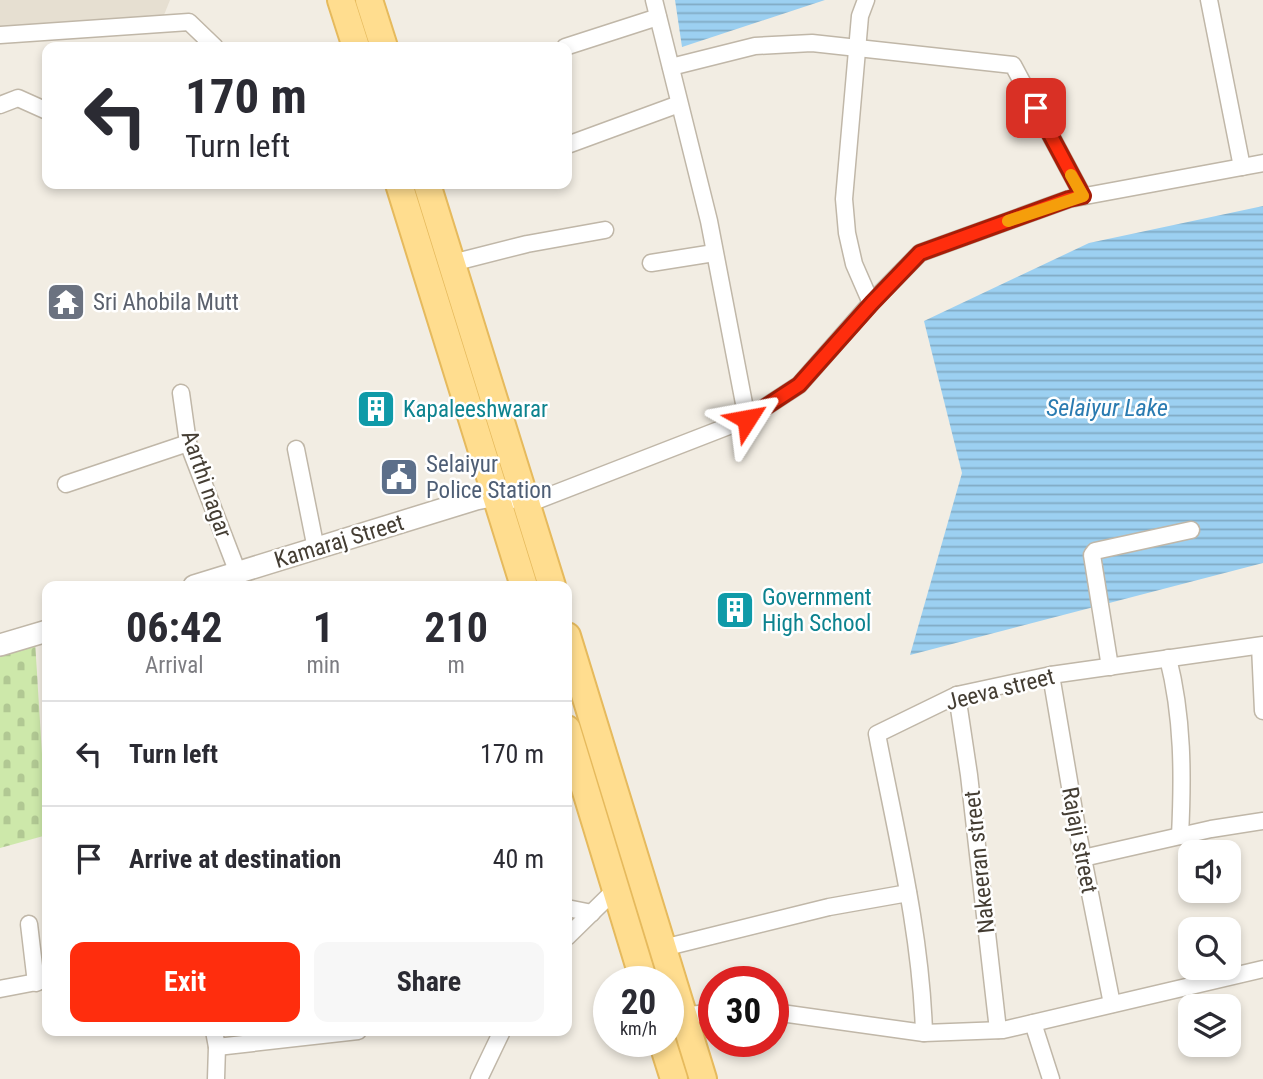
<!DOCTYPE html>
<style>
body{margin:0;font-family:"Roboto Condensed",sans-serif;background:#f7f7f7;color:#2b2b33;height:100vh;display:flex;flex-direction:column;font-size:26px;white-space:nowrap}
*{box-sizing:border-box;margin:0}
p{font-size:23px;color:#7c7c81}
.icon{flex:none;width:38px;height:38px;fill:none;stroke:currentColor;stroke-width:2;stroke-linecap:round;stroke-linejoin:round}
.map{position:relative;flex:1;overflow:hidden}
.side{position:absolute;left:42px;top:581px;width:530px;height:455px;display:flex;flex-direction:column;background:#fff;border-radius:14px;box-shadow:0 4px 10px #0003}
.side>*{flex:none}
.top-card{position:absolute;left:42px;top:42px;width:530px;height:147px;border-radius:14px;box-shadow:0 4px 10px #0003;background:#fff;color:#2b2b33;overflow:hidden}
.controls{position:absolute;left:1178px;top:840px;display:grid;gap:14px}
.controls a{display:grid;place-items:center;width:63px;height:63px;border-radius:14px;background:#fff;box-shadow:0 4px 10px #0003;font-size:35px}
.speed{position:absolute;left:593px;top:966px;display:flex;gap:14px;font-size:35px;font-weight:700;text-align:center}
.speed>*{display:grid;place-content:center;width:91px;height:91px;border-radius:50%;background:#fff;box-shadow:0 4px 10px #0003;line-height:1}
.speed small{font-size:18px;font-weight:400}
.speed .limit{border:10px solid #d22;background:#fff;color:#111}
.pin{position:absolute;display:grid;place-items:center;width:60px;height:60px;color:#fff;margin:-30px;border-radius:14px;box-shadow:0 4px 10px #0006}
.me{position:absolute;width:77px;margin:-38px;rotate:56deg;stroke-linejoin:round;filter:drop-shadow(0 0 5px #0008)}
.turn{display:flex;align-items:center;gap:24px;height:147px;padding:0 28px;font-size:32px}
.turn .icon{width:91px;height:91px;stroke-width:2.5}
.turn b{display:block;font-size:49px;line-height:60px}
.eta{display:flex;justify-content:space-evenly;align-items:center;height:119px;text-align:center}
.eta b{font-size:42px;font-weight:700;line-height:49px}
.cta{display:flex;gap:14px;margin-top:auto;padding:14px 28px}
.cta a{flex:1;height:80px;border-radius:14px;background:#ff2d0d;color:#fff;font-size:28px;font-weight:700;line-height:80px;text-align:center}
.cta a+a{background:#f7f7f7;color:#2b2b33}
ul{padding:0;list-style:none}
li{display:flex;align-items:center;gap:21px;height:105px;padding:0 28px;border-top:2px solid #e1e1e2}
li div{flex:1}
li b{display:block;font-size:26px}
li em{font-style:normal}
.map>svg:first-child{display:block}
.residential{fill:#e6dfd1}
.cemetery{fill:url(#cemetery-stones)}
.water{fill:url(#water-rules)}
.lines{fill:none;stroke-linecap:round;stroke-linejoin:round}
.minor-casing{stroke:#c0b7a8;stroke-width:19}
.tertiary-casing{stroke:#c0b7a8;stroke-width:24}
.primary-casing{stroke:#e6ba5d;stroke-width:30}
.minor{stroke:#fff;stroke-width:16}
.tertiary{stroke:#fff;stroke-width:21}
.primary{stroke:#ffdd8f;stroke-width:26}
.route-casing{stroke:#a61d08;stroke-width:18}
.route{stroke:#ff2d0d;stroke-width:12}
.slow{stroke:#f59e0b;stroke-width:12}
.labels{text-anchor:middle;stroke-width:5;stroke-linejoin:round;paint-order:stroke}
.worship-label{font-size:23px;fill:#5b616d;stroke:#fff;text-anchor:start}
.culture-label{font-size:23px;fill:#0d838f;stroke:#fff;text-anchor:start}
.service-label{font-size:23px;fill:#4e5e75;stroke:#fff;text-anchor:start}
.street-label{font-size:23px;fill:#443d33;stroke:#fff}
.water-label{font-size:24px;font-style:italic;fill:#2a7bb1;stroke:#fff}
</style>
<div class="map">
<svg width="1263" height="1079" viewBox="0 0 1263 1079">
<defs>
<pattern id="cemetery-stones" width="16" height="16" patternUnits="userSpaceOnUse" patternTransform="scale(1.75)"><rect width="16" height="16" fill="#cde8aa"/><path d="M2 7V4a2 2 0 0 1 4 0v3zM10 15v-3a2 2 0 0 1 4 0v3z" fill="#b1c893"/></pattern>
<pattern id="water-rules" width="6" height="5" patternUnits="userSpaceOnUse" patternTransform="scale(1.75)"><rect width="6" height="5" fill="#9cd0f1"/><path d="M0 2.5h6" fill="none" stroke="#81aac4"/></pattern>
</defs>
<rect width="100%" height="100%" fill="#f2ede3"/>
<!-- residential -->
<path class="residential" d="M0,0H170L162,20L0,31Z"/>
<!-- cemetery -->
<path class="cemetery" d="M35,641L47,835L0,848V652Z"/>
<!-- water -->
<g class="water">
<path d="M675,0H825L682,47Z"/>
<path d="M1263,206V563L910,655L962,473L924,321L1089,243Z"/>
</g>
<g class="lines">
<!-- minor casing -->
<g class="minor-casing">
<g id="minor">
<path d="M654,0L709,221L747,419"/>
<path d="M866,0L860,16L844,199L847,233L854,264L871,303"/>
<path d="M0,35L189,22L215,47"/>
<path d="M565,47L658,17"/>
<path d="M671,67L755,46L812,43L1013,65L1083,196"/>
<path d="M0,105L18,98L47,111"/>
<path d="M570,144L679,104"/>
<path d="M1242,167L1263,163"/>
<path d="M452,263L527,244L605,230"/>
<path d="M651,263L714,253"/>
<path d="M181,393L188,443L238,573"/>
<path d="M296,449L316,549"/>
<path d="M66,484L188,443"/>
<path d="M526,502H533L747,419L799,385L871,303L920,253L1069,199L1242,167L1209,0"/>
<path d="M1260,646L1263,711"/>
<path d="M1168,658C1183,717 1183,776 1180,836"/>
<path d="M1110,667L1092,555L1095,551L1191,530"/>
<path d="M1051,675L1077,828L1112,1004"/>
<path d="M957,695L969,775L998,1030"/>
<path d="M1083,858L1211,829L1263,821"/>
<path d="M567,908L592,913"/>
<path d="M29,924L36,983"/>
<path d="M567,937L616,889"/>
<path d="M663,948L829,907L908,893"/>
<path d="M0,989L47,980"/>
<path d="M774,1012L924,1033L1003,1030L1263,969"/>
<path d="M683,1016L714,1012"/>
<path d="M1033,1023L1051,1079"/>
<path d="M214,1031L217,1047L216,1079"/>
<path d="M924,1033C921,932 896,833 877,734L957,695L1051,675L1263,645"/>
<path d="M217,1047L358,1031"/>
<path d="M479,1079L502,1031"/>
</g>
</g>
<!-- tertiary casing -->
<g class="tertiary-casing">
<g id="tertiary">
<path d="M194,586L476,499L496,495L510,498"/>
<path d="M0,645L47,631"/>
</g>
</g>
<!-- primary casing -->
<g class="primary-casing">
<g id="primary">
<path d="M341,0L356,47"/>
<path d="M369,0L384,47"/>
<path d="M399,184L524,586"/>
<path d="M427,184L552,586"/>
<path d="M567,636L703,1079"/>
<path d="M567,729L644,982"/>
<path d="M662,1041L674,1079"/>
</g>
</g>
<!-- minor -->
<use href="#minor" class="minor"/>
<!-- tertiary -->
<use href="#tertiary" class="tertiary"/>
<!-- primary -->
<use href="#primary" class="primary"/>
</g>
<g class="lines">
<!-- route casing -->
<g class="route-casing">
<path id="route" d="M747,419L799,385L872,303L920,253L1069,199L1083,196L1036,108"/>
</g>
<!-- route -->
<use href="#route" class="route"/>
<!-- slow -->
<path class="slow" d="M1008,221L1083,196L1071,175"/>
</g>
<!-- icons -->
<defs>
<g id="temple-square" transform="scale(2.0125)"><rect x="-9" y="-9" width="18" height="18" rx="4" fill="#6b7280" stroke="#fff"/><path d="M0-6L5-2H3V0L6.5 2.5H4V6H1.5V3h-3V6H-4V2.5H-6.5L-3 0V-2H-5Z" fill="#fff"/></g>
<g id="building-square" transform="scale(2.0125)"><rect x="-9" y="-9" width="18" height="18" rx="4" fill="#0f9aa8" stroke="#fff"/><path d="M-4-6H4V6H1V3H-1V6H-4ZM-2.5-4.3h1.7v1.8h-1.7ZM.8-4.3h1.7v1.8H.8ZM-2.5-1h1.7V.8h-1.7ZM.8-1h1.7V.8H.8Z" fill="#fff"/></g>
<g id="civic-square" transform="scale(2.0125)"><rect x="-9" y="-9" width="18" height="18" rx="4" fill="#5c6f8a" stroke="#fff"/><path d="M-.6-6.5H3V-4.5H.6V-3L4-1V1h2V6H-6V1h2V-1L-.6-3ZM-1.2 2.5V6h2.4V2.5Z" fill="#fff"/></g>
</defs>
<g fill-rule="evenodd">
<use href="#temple-square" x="66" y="302"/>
<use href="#building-square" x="376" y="409"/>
<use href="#civic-square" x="399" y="477"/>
<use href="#building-square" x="735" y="610"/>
</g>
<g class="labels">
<!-- worship labels -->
<g class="worship-label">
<text x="93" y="310">Sri Ahobila Mutt</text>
</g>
<!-- culture labels -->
<g class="culture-label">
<text x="403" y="417">Kapaleeshwarar</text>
<text x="762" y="605">Government<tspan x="762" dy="26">High School</tspan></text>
</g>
<!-- service labels -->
<g class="service-label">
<text x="426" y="472">Selaiyur<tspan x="426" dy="26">Police Station</tspan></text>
</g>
<!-- street labels -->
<g class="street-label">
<text transform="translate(207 484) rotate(71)" y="8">Aarthi nagar</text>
<text transform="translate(339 541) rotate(-17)" y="8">Kamaraj Street</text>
<text transform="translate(1000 689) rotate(-14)" y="8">Jeeva street</text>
<text transform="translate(1080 840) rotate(79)" y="8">Rajaji street</text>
<text transform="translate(979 862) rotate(-96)" y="8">Nakeeran street</text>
</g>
<!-- water labels -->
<g class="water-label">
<text x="1107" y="416">Selaiyur Lake</text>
</g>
</g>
</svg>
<div class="controls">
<a><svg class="icon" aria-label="sound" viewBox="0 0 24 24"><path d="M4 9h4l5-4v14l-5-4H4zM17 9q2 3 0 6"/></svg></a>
<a><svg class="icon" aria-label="search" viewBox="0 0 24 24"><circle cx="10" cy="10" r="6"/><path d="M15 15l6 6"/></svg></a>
<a><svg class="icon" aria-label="layers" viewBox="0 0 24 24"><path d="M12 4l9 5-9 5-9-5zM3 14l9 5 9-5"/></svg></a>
</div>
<div class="speed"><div>20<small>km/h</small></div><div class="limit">30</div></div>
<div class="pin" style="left:1036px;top:108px;background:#d93025"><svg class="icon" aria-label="arrive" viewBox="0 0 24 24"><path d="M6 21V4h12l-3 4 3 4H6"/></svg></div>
<svg class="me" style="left:747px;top:419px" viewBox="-20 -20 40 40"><path d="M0-17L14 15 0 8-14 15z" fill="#ff2d0d" stroke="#fff" stroke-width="4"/></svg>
<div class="top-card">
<div class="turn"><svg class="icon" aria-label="left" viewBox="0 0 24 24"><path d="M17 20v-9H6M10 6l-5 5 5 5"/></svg><div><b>170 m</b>Turn left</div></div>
</div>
<section class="side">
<div class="eta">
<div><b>06:42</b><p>Arrival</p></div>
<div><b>1</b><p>min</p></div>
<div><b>210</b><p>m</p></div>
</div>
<ul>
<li><svg class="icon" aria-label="left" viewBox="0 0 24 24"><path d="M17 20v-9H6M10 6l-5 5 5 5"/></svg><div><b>Turn left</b></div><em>170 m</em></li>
<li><svg class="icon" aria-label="arrive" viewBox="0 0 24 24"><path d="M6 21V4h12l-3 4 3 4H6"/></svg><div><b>Arrive at destination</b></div><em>40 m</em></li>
</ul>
<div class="cta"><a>Exit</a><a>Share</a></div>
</section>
</div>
